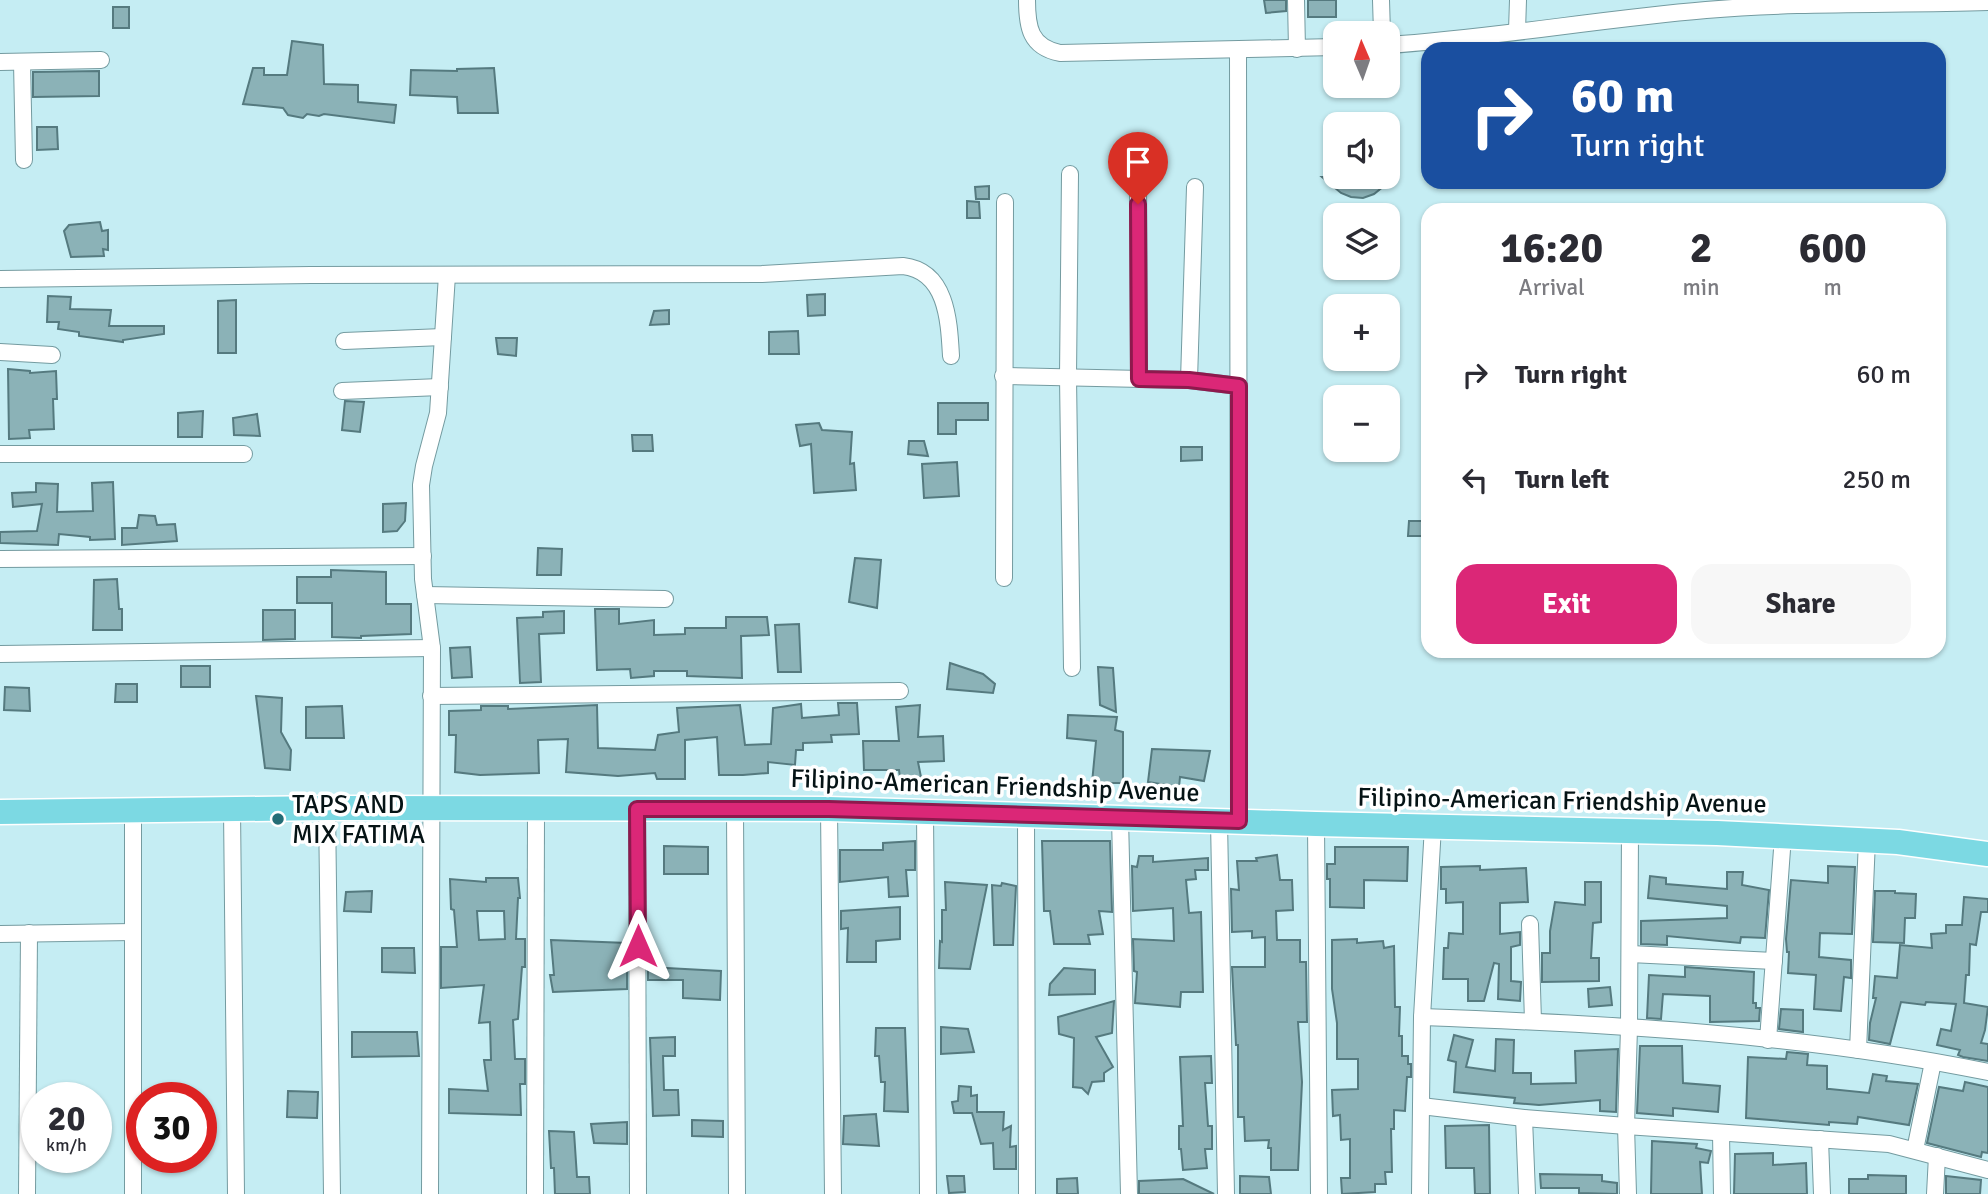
<!DOCTYPE html>
<meta charset="utf-8">
<style>
body{margin:0;font-family:Signika,sans-serif;background:#f7f7f7;color:#2b2b33;height:100vh;display:flex;flex-direction:column;font-size:26px;white-space:nowrap}
*{box-sizing:border-box;margin:0}
p{font-size:23px;color:#7c7c81}
.icon{flex:none;width:38px;height:38px;fill:none;stroke:currentColor;stroke-width:2;stroke-linecap:round;stroke-linejoin:round}
.map{position:relative;flex:1;overflow:hidden}
.details{position:absolute;left:1421px;top:203px;width:525px;height:455px;display:flex;flex-direction:column;background:#fff;border-radius:21px;box-shadow:0 2px 5px #0004}
.details>*{flex:none}
.hud{position:absolute;left:1421px;top:42px;width:525px;height:147px;border-radius:21px;box-shadow:0 2px 5px #0004;background:#1a4fa0;color:#fff;overflow:hidden}
.needle{width:46px;rotate:358deg}
.buttons{position:absolute;left:1323px;top:21px;display:grid;gap:14px}
.buttons a{display:grid;place-items:center;width:77px;height:77px;border-radius:14px;background:#fff;box-shadow:0 2px 5px #0004;font-size:35px}
.speed{position:absolute;left:21px;top:1082px;display:flex;gap:14px;font-size:35px;font-weight:700;text-align:center}
.speed>*{display:grid;place-content:center;width:91px;height:91px;border-radius:50%;background:#fff;box-shadow:0 2px 5px #0004;line-height:1}
.speed small{font-size:18px;font-weight:400}
.speed .limit{border:10px solid #d22;background:#fff;color:#111}
.pin{position:absolute;display:grid;place-items:center;width:60px;height:60px;color:#fff;margin:-72px -30px;border-radius:50% 50% 50% 0;rotate:-45deg;box-shadow:0 0 7px #0007}
.pin .icon{rotate:45deg}
.me{position:absolute;width:77px;margin:-38px;rotate:0deg;stroke-linejoin:round;filter:drop-shadow(0 0 5px #0008)}
.turn{display:flex;align-items:center;gap:24px;height:147px;padding:0 35px;font-size:32px}
.turn .icon{width:91px;height:91px;stroke-width:2.5}
.turn b{display:block;font-size:49px;line-height:60px}
.eta{display:flex;justify-content:space-evenly;align-items:center;height:119px;text-align:center}
.eta b{font-size:42px;font-weight:700;line-height:49px}
.action{display:flex;gap:14px;margin-top:auto;padding:14px 35px}
.action a{flex:1;height:80px;border-radius:21px;background:#db2777;color:#fff;font-size:28px;font-weight:700;line-height:80px;text-align:center}
.action a+a{background:#f7f7f7;color:#2b2b33}
ul{padding:0;list-style:none}
li{display:flex;align-items:center;gap:21px;height:105px;padding:0 35px}
li div{flex:1}
li b{display:block;font-size:26px}
li em{font-style:normal}
.map>svg:first-child{display:block}
.building{fill:#8bb2b7;stroke:#557a7f;stroke-width:2;fill-rule:evenodd}
.lines{fill:none;stroke-linecap:round;stroke-linejoin:round}
.minor-casing{stroke:#749ba0;stroke-width:18}
.primary-casing{stroke:#fff;stroke-width:27}
.minor{stroke:#fff;stroke-width:16}
.primary{stroke:#7cd9e3;stroke-width:24}
.route-casing{stroke:#8e194d;stroke-width:18}
.route{stroke:#db2777;stroke-width:12}
.poi-dot{fill:#236d76;stroke:#fff;stroke-width:2.5}
.labels{text-anchor:middle;stroke-width:7;stroke-linejoin:round;paint-order:stroke}
.street-label{font-size:26px;fill:#051315;stroke:#fff}
.poi-label{font-size:26px;fill:#051315;stroke:#fff;text-anchor:start}
</style>
<div class="map">
<svg width="1988" height="1194" viewBox="0 0 1988 1194">
<rect width="100%" height="100%" fill="#c5edf3"/>
<!-- building -->
<g class="building">
<path d="M1264,0H1286V11L1266,13Z"/>
<rect x="1308" y="0" width="28" height="17"/>
<rect x="113" y="7" width="16" height="21"/>
<path d="M292,41L323,45L324,84L358,85V102L396,105L394,123L324,114L319,116L307,114L303,118L288,115L283,108L243,104L253,68H264V75H287Z"/>
<path d="M494,68L498,113H458L457,97L410,95L411,70L457,71V69Z"/>
<path d="M99,71V96L33,97V72Z"/>
<path d="M37,127H57L58,149L37,150Z"/>
<path d="M1322,177H1395L1374,194L1363,198L1351,197L1341,193Z"/>
<path d="M989,186V199H976L975,187Z"/>
<path d="M967,201L979,202L980,218H967Z"/>
<path d="M100,222L102,231L108,230V250L103,249L104,256L71,257L64,231L69,225Z"/>
<path d="M825,294V315L808,316L807,295Z"/>
<path d="M48,296L71,297L70,309L111,310L109,326H164V334L123,340V342L79,336V332L58,329L59,322H47Z"/>
<path d="M236,300V353H218V301Z"/>
<path d="M669,310V324L650,325L654,311Z"/>
<path d="M798,331L799,354H769V332Z"/>
<path d="M496,338H517L516,356L498,354Z"/>
<path d="M8,369L30,371V373L56,371L57,399H53L54,429L29,430L30,438L9,439Z"/>
<path d="M345,401L364,402L360,432L342,430Z"/>
<path d="M938,403H988V420H956V434H938Z"/>
<path d="M203,411L202,437H178V413Z"/>
<path d="M257,414L260,436L234,435L233,418Z"/>
<path d="M819,423L822,430L852,432L850,464L854,463L856,490L814,493L811,444L800,446L796,425Z"/>
<path d="M632,435H652L653,451H633Z"/>
<path d="M909,441H924L928,456L908,454Z"/>
<path d="M1181,447H1202V460L1181,461Z"/>
<path d="M957,462L959,496L924,498L922,464Z"/>
<path d="M113,482L115,539L90,540V537L59,534L58,545L0,543V532L37,531L42,504L13,507L12,493L36,492V483L58,484L57,512L93,511L92,483Z"/>
<path d="M406,503L405,521L397,531L383,532V504Z"/>
<path d="M139,515L155,516L157,525L175,524L177,541L122,545V528H137Z"/>
<path d="M1409,521H1423L1422,536H1408Z"/>
<path d="M538,548L562,549L561,575H537Z"/>
<path d="M855,558L881,560L877,608L849,602Z"/>
<path d="M331,570L386,572V604H411V634L361,636V638L332,637V603H297V577H331Z"/>
<path d="M117,579L119,609H122V630H93L94,580Z"/>
<path d="M595,609H619V624L654,620V635L685,634V628H726V617H767L769,635L741,636L742,678L687,676V671H654V676L631,678L630,669L597,670Z"/>
<path d="M263,610H295V639L263,640Z"/>
<path d="M564,611V633L539,634L541,682L520,683L517,618L543,617V612Z"/>
<path d="M799,624L801,672H778L775,625Z"/>
<path d="M470,647L472,677L452,678L450,648Z"/>
<path d="M950,663L983,674L995,684L993,693L947,689Z"/>
<rect x="181" y="666" width="29" height="21"/>
<path d="M1098,667L1113,668L1116,712L1100,705Z"/>
<path d="M116,684H137V702H115Z"/>
<path d="M5,687L29,688L30,711L4,710Z"/>
<path d="M256,696L282,698L281,732L291,750L290,770L265,768Z"/>
<path d="M838,703H857L859,734L831,735L832,742L803,743V750H796L795,765L768,762V773L743,775H719L717,737L685,740V779H657L655,773L618,776L566,772L568,739L538,740L539,773L480,775L455,772L456,735H449V711L481,710V706H508V709L597,705L598,748L655,750L658,735L679,732L677,708L740,705L745,745L771,744L773,708L801,704L802,718L839,715Z"/>
<path d="M920,705L918,737L943,736L944,761L918,762L921,777L900,778L899,770H864L863,741H899L896,707Z"/>
<path d="M342,706L344,738H306V707Z"/>
<path d="M1068,715L1117,717L1115,730L1123,732V783H1092L1096,741L1067,738Z"/>
<path d="M1152,749L1210,751L1204,781L1180,777L1179,787L1148,782Z"/>
<path d="M915,841V870H906L908,896L889,897L888,877L840,882V850H883V843Z"/>
<path d="M1042,841H1110L1112,912L1099,911L1103,934L1088,935L1090,944H1054L1050,911H1044Z"/>
<path d="M664,846L708,847V874H664Z"/>
<path d="M1335,847H1408L1407,881L1364,880V908L1330,907V879H1327V864H1335Z"/>
<path d="M1277,855L1280,880H1292L1293,910L1276,911L1277,940H1300V962H1306L1307,1022H1298L1302,1082L1298,1170H1271V1148H1268L1269,1140L1245,1141L1244,1117H1238V1045H1236L1232,967H1265V937L1252,938V931L1232,932L1231,889L1239,890L1237,861H1257L1256,858Z"/>
<path d="M1139,856H1153V862L1208,858V870H1195L1196,879L1186,880L1189,913L1201,912L1203,992H1181L1180,1007L1135,1003L1137,972L1134,971L1133,939L1174,941L1173,908L1133,911L1132,866L1137,867Z"/>
<path d="M1480,866V870L1526,868L1528,902L1500,903V934L1520,932V945L1511,947V981L1521,982L1520,1001L1498,999L1499,964L1494,963L1484,1001H1468V979H1443L1444,948H1448L1449,933L1463,934V902L1446,903V889H1441V867Z"/>
<path d="M1828,866L1855,867L1852,934L1820,933L1819,957L1851,960V978L1844,977L1841,1011L1814,1009L1816,975L1788,973L1789,952H1787L1786,939L1791,880L1828,883Z"/>
<path d="M1727,872H1743L1742,885L1769,890L1765,938L1741,937L1740,943L1667,936V945L1641,944V921L1727,918V906L1648,898L1650,876L1666,878V884L1727,889Z"/>
<path d="M486,878H518L520,898H518L516,939H525V967H522L518,1019L513,1020L515,1059H525V1084H520L521,1115L449,1113V1089L488,1091L484,1060H491L490,1022L479,1023L484,985L441,988V947H457L454,910L451,909L450,879L486,882ZM477,911H504L505,939L479,940Z"/>
<path d="M945,882L987,885L970,969L939,968L940,941L942,942V910H946Z"/>
<path d="M1585,882H1601V922L1593,923L1591,958H1599V981L1542,982V953H1550V931L1555,902L1585,905Z"/>
<path d="M1002,883L1016,886L1013,945H994L992,885L1001,886Z"/>
<path d="M372,891L371,912L344,911L346,892Z"/>
<path d="M1875,891H1895V893L1916,894L1915,918H1905L1904,943L1873,942Z"/>
<path d="M1964,897L1988,899V912H1981L1976,945L1970,944L1969,975H1966L1964,1003L1988,1007L1985,1030L1981,1043L1988,1044V1061L1963,1057L1958,1055L1960,1050L1937,1045L1941,1029L1951,1031L1956,1004L1926,1002L1925,1005L1901,1002L1890,1044L1869,1040L1870,1023L1876,998H1873L1875,976L1897,978L1900,945L1932,948L1931,934L1946,933V925H1962Z"/>
<path d="M900,907V939L876,941V962H847L848,928L841,929V911Z"/>
<path d="M1357,939V943L1383,941L1384,948L1394,946L1395,1007H1400L1399,1036H1402V1056H1408V1064H1411V1077H1407L1405,1111L1394,1110V1129H1391L1392,1172H1385L1386,1184H1375V1192L1342,1194L1341,1178H1350V1139L1341,1140L1340,1115L1333,1116L1332,1090L1358,1089V1059H1337V1023L1332,989V940Z"/>
<path d="M551,940L627,943V989L553,992L550,975H554Z"/>
<path d="M382,948H414L415,973L382,972Z"/>
<path d="M648,967L721,971L720,1000L683,998V980H648Z"/>
<path d="M1685,967L1754,972L1753,1003H1756V1008H1760L1759,1021L1710,1022V996L1663,994L1661,1019L1647,1018L1649,975L1685,977Z"/>
<path d="M1064,968L1095,970V994L1049,995L1050,984Z"/>
<path d="M1610,987L1612,1005L1589,1007L1588,989Z"/>
<path d="M1114,1001L1112,1033L1096,1037L1113,1067L1104,1073V1081L1092,1082L1088,1094L1082,1088L1073,1087L1074,1038L1059,1034L1058,1017Z"/>
<path d="M1781,1009L1803,1010V1032L1779,1029Z"/>
<path d="M941,1027L968,1029L974,1052L941,1054Z"/>
<path d="M876,1028H905L908,1112L884,1111L885,1082H881L879,1056H875Z"/>
<path d="M352,1032H417L419,1056L352,1057Z"/>
<path d="M1454,1035L1473,1040L1466,1067L1495,1071L1496,1039L1514,1040L1513,1073H1531V1084L1576,1083L1575,1051L1618,1049L1616,1112L1600,1111V1100L1539,1105L1514,1103L1515,1098L1454,1092L1456,1062L1448,1060Z"/>
<path d="M675,1037V1056H663L664,1090H678L679,1115L653,1116L650,1038Z"/>
<path d="M1640,1046H1682L1683,1083L1720,1086L1718,1112L1673,1108V1116L1637,1113Z"/>
<path d="M1787,1052L1808,1054L1807,1065L1827,1066V1089H1830L1869,1093L1873,1074L1887,1076L1886,1081L1918,1084L1909,1125L1858,1117L1857,1124L1829,1122V1125L1746,1118L1748,1057L1786,1059Z"/>
<path d="M1211,1056L1212,1083H1205L1208,1126H1212V1149H1205L1207,1168L1183,1170L1181,1149H1179V1126H1183L1180,1057Z"/>
<path d="M1965,1082L1988,1087V1153L1982,1152L1981,1157L1927,1143L1939,1087L1963,1091Z"/>
<path d="M959,1086L971,1087V1096L977,1095V1112H1004L1003,1130L1011,1126L1010,1147L1016,1146V1169H994L993,1143L981,1144L972,1113H954L952,1102L958,1101Z"/>
<path d="M288,1091L318,1092L317,1118L287,1117Z"/>
<path d="M876,1114L879,1146L843,1144L844,1116Z"/>
<path d="M692,1120L723,1121V1137L692,1136Z"/>
<path d="M627,1122V1144L594,1143L591,1124Z"/>
<path d="M1489,1125L1490,1194H1475L1474,1168H1446L1445,1126Z"/>
<path d="M549,1131L574,1132L577,1177H589L590,1194H555L554,1168H551Z"/>
<path d="M1652,1141L1697,1144L1696,1148L1711,1151L1708,1163L1700,1162L1702,1194H1651Z"/>
<path d="M1773,1153V1165L1806,1163L1807,1194H1734L1735,1154Z"/>
<path d="M1540,1174L1602,1175V1181L1617,1183V1194L1579,1193V1188H1541Z"/>
<path d="M1868,1175L1906,1176V1194H1849V1179H1868Z"/>
<path d="M947,1176H964L965,1192L949,1193Z"/>
<path d="M1240,1176L1269,1177L1271,1194H1240Z"/>
<path d="M1946,1176L1981,1180L1980,1194H1946Z"/>
<path d="M1077,1178L1078,1194H1057V1179Z"/>
<path d="M1183,1179L1214,1194H1139V1181Z"/>
</g>
<g class="lines">
<!-- minor casing -->
<g class="minor-casing">
<g id="minor">
<path d="M1027,0C1027,27 1030,47 1060,53L1335,47"/>
<path d="M1296,0L1297,49"/>
<path d="M1381,0L1382,33"/>
<path d="M1517,31L1518,0"/>
<path d="M1388,45C1494,38 1599,19 1706,10C1799,2 1894,5 1988,2"/>
<path d="M1238,50L1239,821"/>
<path d="M0,62L101,60"/>
<path d="M22,62L24,160"/>
<path d="M1070,174L1068,377L1072,668"/>
<path d="M1138,180L1139,379"/>
<path d="M0,279L311,275L762,274L903,266C947,271 949,321 951,356"/>
<path d="M344,341L443,337"/>
<path d="M0,352L52,355"/>
<path d="M1003,376L1189,380L1239,386"/>
<path d="M1189,380L1195,187"/>
<path d="M342,391L440,387"/>
<path d="M0,454H244"/>
<path d="M0,559L423,556"/>
<path d="M1004,578L1005,202"/>
<path d="M425,595L665,599"/>
<path d="M0,654L432,648"/>
<path d="M431,696L900,691"/>
<path d="M327,808L332,1194"/>
<path d="M735,808L737,1194"/>
<path d="M232,809L236,1194"/>
<path d="M637,809L638,1194"/>
<path d="M829,809L833,1194"/>
<path d="M925,812L928,1194"/>
<path d="M1026,815L1027,1194"/>
<path d="M1120,818L1129,1194"/>
<path d="M1219,821L1226,1194"/>
<path d="M1316,824L1319,1194"/>
<path d="M1530,924L1533,1021"/>
<path d="M0,934L133,932"/>
<path d="M1630,954L1774,961"/>
<path d="M1422,1017C1611,1024 1802,1034 1988,1072"/>
<path d="M1768,1040L1783,836"/>
<path d="M1858,1050L1867,840"/>
<path d="M1421,1106L1524,1118L1626,1126L1889,1144L1988,1170"/>
<path d="M1524,1118L1527,1194"/>
<path d="M1721,1133L1722,1194"/>
<path d="M1820,1139L1822,1194"/>
<path d="M1915,1150L1933,1062"/>
<path d="M27,1194L29,933"/>
<path d="M133,1194V811"/>
<path d="M430,1194L432,648L423,579L421,485L424,466L438,413L447,275"/>
<path d="M535,1194L536,809"/>
<path d="M1420,1194L1422,1017L1433,826"/>
<path d="M1628,1194L1626,1126L1629,1028L1630,830"/>
<path d="M1935,1194L1937,1156"/>
</g>
</g>
<!-- primary casing -->
<g class="primary-casing">
<path id="primary" d="M0,812L327,808L829,809L1316,824L1717,833L1898,842L1988,854"/>
</g>
<!-- minor -->
<use href="#minor" class="minor"/>
<!-- primary -->
<use href="#primary" class="primary"/>
</g>
<g class="lines">
<!-- route casing -->
<g class="route-casing">
<path id="route" d="M638,946L637,809H829L1239,821V386L1189,380L1139,379L1138,204"/>
</g>
<!-- route -->
<use href="#route" class="route"/>
</g>
<!-- markers -->
<circle class="poi-dot" cx="278" cy="819" r="7"/>
<g class="labels">
<!-- street labels -->
<g class="street-label">
<text transform="translate(995 785) rotate(2)" y="9">Filipino-American Friendship Avenue</text>
<text transform="translate(1562 800) rotate(1)" y="9">Filipino-American Friendship Avenue</text>
</g>
<!-- poi labels -->
<g class="poi-label">
<text x="292" y="813">TAPS AND<tspan x="292" dy="30">MIX FATIMA</tspan></text>
</g>
</g>
</svg>
<div class="buttons">
<a><svg class="needle" viewBox="-14 -14 28 28"><path d="M0-13l5 13h-10z" fill="#e53935"/><path d="M0 13l5-13h-10z" fill="#7c7c81"/></svg></a>
<a><svg class="icon" aria-label="sound" viewBox="0 0 24 24"><path d="M4 9h4l5-4v14l-5-4H4zM17 9q2 3 0 6"/></svg></a>
<a><svg class="icon" aria-label="layers" viewBox="0 0 24 24"><path d="M12 4l9 5-9 5-9-5zM3 14l9 5 9-5"/></svg></a>
<a>+</a>
<a>−</a>
</div>
<div class="speed"><div>20<small>km/h</small></div><div class="limit">30</div></div>
<div class="pin" style="left:1138px;top:204px;background:#d93025"><svg class="icon" aria-label="arrive" viewBox="0 0 24 24"><path d="M6 21V4h12l-3 4 3 4H6"/></svg></div>
<svg class="me" style="left:638px;top:946px" viewBox="-20 -20 40 40"><path d="M0-17L14 15 0 8-14 15z" fill="#db2777" stroke="#fff" stroke-width="4"/></svg>
<div class="hud">
<div class="turn"><svg class="icon" aria-label="right" viewBox="0 0 24 24"><path d="M7 20v-9h11M14 6l5 5-5 5"/></svg><div><b>60 m</b>Turn right</div></div>
</div>
<section class="details">
<div class="eta">
<div><b>16:20</b><p>Arrival</p></div>
<div><b>2</b><p>min</p></div>
<div><b>600</b><p>m</p></div>
</div>
<ul>
<li><svg class="icon" aria-label="right" viewBox="0 0 24 24"><path d="M7 20v-9h11M14 6l5 5-5 5"/></svg><div><b>Turn right</b></div><em>60 m</em></li>
<li><svg class="icon" aria-label="left" viewBox="0 0 24 24"><path d="M17 20v-9H6M10 6l-5 5 5 5"/></svg><div><b>Turn left</b></div><em>250 m</em></li>
</ul>
<div class="action"><a>Exit</a><a>Share</a></div>
</section>
</div>
